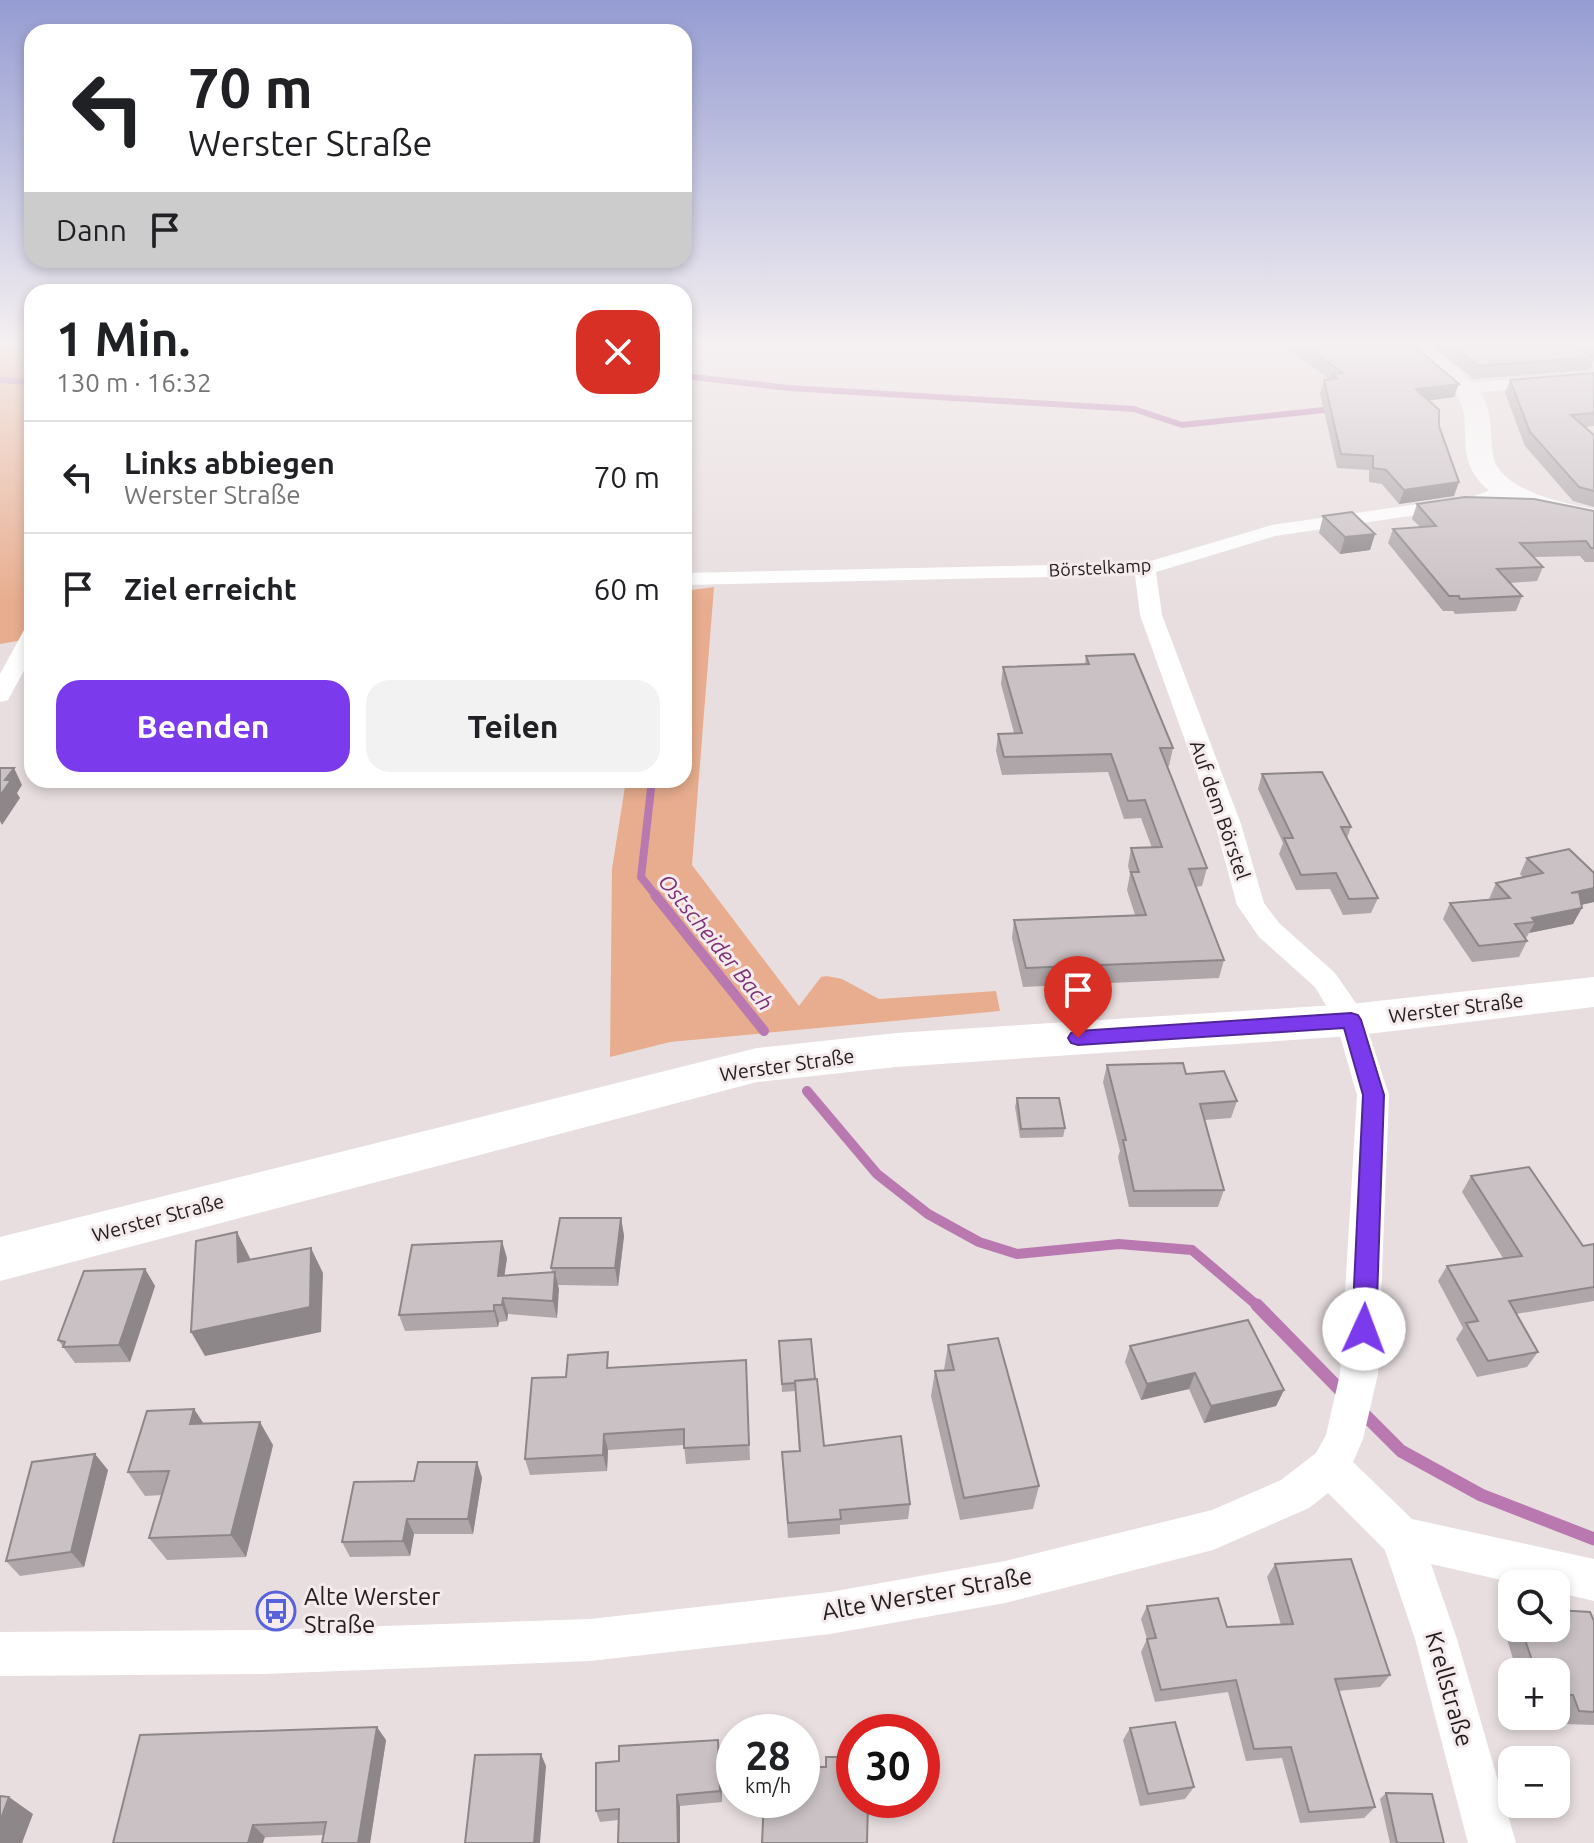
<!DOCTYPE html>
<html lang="de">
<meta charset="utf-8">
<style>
body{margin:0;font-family:Ubuntu,sans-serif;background:#f2f2f2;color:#202124;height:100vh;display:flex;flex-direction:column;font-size:30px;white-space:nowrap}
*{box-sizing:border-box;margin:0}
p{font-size:26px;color:#757577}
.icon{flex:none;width:44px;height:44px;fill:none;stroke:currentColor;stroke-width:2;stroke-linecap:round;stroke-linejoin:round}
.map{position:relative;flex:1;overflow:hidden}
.side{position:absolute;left:24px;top:284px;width:668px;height:504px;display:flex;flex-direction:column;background:#fff;border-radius:24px;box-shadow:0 4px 12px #0003}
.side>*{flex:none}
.top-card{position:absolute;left:24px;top:24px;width:668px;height:244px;border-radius:24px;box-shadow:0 4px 12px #0003;background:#fff;color:#202124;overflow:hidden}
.fabs{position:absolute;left:1498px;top:1570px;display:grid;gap:16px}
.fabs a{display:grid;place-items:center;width:72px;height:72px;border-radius:16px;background:#fff;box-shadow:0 4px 12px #0003;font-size:40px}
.speed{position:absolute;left:716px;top:1714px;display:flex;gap:16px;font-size:40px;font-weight:700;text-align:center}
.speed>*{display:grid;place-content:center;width:104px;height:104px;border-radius:50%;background:#fff;box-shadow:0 4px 12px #0003;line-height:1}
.speed small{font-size:20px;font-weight:400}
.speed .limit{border:12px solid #d22;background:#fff;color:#111}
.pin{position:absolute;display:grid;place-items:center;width:68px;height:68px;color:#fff;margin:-82px -34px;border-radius:50% 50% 50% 0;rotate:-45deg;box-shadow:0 0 8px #0007}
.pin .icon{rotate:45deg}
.me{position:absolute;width:88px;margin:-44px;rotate:2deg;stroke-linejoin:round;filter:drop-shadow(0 0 6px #0008)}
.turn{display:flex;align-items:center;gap:28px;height:168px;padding:0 32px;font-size:36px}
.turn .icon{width:104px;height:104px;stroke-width:2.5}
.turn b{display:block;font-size:56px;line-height:68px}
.then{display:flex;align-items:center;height:76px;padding:0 32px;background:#0003;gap:16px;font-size:30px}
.round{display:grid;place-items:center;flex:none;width:84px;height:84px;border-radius:24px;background:#f2f2f2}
.headline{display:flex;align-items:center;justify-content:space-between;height:136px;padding:0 32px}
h1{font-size:48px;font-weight:700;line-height:60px}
.primary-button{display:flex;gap:16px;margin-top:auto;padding:16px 32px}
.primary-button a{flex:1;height:92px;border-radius:24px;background:#7c3aed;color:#fff;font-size:32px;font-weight:700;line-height:92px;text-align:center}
.primary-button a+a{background:#f2f2f2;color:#202124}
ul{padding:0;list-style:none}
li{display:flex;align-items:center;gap:24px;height:112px;padding:0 32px;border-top:2px solid #e0e0e0}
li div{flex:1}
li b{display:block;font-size:30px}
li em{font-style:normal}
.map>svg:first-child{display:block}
.green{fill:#e8ad8e}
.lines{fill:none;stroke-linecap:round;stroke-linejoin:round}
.stream-far3{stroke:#b979b0;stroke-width:6}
.stream-far2{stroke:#b979b0;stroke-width:8}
.stream-far1{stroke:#b979b0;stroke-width:10}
.stream{stroke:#b979b0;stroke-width:13}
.street{fill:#fff;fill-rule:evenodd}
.secondary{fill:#fff;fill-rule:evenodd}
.wall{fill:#aea6a9}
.shaded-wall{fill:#8d8789}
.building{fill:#cac1c4;stroke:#8d8789;stroke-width:2}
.route{fill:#7c3aed;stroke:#51269a;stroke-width:2}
.labels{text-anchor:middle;stroke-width:6;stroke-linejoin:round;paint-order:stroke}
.far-street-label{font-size:18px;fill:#242021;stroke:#f5ebec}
.street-label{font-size:20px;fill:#242021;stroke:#f5ebec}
.water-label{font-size:22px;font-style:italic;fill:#7c3075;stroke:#f5ebec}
.near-street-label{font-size:24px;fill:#242021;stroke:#f5ebec}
.near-poi-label{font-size:24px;fill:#242021;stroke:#f5ebec;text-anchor:start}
</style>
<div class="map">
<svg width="1594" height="1843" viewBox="0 0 1594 1843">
<rect width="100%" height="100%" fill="#e8dedf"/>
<!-- green -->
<g class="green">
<path d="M0,345H32V625L23,640L0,644Z"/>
<path d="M714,587L692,865L799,1006L821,977L827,976L842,979L879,999L996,991L1000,1011L670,1042L610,1057L612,869L626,780H684V591Z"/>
</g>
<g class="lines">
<!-- stream-far3 -->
<g class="stream-far3">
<path d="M684,376L789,388L1134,409L1182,425L1333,409"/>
<path d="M0,380L32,382"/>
</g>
<!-- stream-far2 -->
<path class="stream-far2" d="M652,780L641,877L657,897"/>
<!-- stream-far1 -->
<g class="stream-far1">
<path d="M655,895L764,1031"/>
<path d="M807,1091L877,1174L928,1214L979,1242L1017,1254L1119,1244L1192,1250L1259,1307"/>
</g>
<!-- stream -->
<g class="stream">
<path d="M1257,1305L1345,1395"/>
<path d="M1361,1411L1401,1451L1481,1495L1594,1539"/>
</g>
<!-- street -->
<g class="street">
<path d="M1594,373V383L1464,393L1456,388L1464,383Z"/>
<path d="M1508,484L1518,490L1515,494L1484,505L1275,536L1156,572L1162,615L1241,824L1264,903L1279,923L1335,973L1362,1012L1389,1095L1378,1374L1363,1439L1353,1462L1412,1519L1594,1559V1601L1556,1592V1584H1519L1431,1564L1457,1639L1516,1843H1468L1415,1639L1385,1550L1328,1493L1309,1508L1213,1550L1005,1603L830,1634L590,1661L264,1674L0,1676V1632L264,1630L590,1619L830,1592L1005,1561L1212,1510L1281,1480L1316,1453L1326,1435L1340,1374L1357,1095L1336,1022L1315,987L1259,937L1237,905L1215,824L1140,615L1135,575L684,585V573L1144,563L1272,525L1474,496Z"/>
<path d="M32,628V656L8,700L0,702V674L24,630Z"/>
</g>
<!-- secondary -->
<g class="secondary">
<path d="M1402,345H1427C1448,361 1473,376 1485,401C1493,418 1490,438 1493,456C1500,491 1565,503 1594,509V525C1553,517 1481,508 1468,460C1462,438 1470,414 1456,394C1442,374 1414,365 1402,345Z"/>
<path d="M1594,977V1007L1351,1036L896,1067L757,1082L0,1281V1237L757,1048L896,1033L1351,1004Z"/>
</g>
</g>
<!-- wall -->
<g class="wall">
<path d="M1283,345H1413L1454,397L1428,400L1439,426L1454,496L1399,504L1382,484L1369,482V470L1337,468L1320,393L1324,380L1329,379Z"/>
<path d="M1431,345H1576L1594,356V361L1590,370L1474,379Z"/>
<path d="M1580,345H1594V355Z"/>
<path d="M1594,373V426L1585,427L1594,435V507L1573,501L1525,446L1505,393L1510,380Z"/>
<path d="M1417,504L1594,511V562H1585L1580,556L1534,557L1543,567L1537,581L1510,583L1522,596L1516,611L1455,614L1453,611H1443L1388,543L1393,529L1420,527L1412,519Z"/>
<path d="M1323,516L1375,534L1370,550L1340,554L1319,533Z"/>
<path d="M1086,656L1173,748L1169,766H1166L1207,868L1202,886L1196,887L1224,960L1219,978L1023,987L1012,938L1014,920L1135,915L1127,890L1130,874L1128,866L1131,848H1152L1141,818L1124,819L1108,772L1002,775L996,751L998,734L1014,733L1001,684L1003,667L1085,664Z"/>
<path d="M1262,774L1351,827L1347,838L1378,898L1371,913L1343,915L1330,889L1296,890L1279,854L1283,843L1258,789Z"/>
<path d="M1527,858L1594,873V902L1581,905L1573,924L1529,933L1526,938L1525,939L1527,941L1519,957L1472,962L1443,919L1450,903L1489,899L1496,883L1523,877L1520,874Z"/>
<path d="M1107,1065L1237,1101L1231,1118L1205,1120L1224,1190L1218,1207H1129L1118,1157L1120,1151L1103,1082Z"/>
<path d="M1017,1098L1065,1128L1063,1137L1020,1138L1015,1107Z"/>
<path d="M1471,1176L1583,1246L1594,1244V1301L1516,1314L1538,1352L1527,1367L1477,1377L1456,1339L1463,1328L1438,1281L1447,1266L1503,1258L1462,1192Z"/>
<path d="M621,1218L624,1236L618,1286L558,1285L557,1318L508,1314L507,1321L499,1322L498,1327L405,1331L399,1315L507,1258L504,1275L552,1272L551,1268Z"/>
<path d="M145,1269L155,1286L130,1362L75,1363L58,1340Z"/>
<path d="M779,1341L815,1379L824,1446L910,1504L908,1519L840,1525V1534L788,1538L782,1452L799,1451L795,1391L782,1392Z"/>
<path d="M948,1345L1039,1486L1033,1509L960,1520L931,1396L935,1371L944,1370Z"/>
<path d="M1130,1346L1284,1390L1276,1406L1204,1423L1189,1389L1141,1400L1125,1362Z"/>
<path d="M746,1360L750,1460L686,1464L684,1445L608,1450L607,1471L530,1475L525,1459L566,1377L611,1368Z"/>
<path d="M204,1424L273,1445L246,1557L167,1560L149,1538L162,1495L145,1496L128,1472Z"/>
<path d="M477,1462L482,1478L473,1534H414L410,1556L350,1557L342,1542L414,1481Z"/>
<path d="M108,1470L84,1567L20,1576L6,1561Z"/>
<path d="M1275,1564L1390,1675L1380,1687L1338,1691L1375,1807L1364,1818L1300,1823L1282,1758L1246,1761L1228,1692L1155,1702L1141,1652L1147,1639L1141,1619L1147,1606L1227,1627L1281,1625L1267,1577Z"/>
<path d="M1512,1611V1628H1556L1594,1621V1725L1564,1724L1558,1708H1556V1672H1517L1503,1626Z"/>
<path d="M1130,1728L1194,1787L1185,1799L1140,1806L1123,1740Z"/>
<path d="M386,1740L370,1843H322L324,1835L113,1843Z"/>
<path d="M720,1751L722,1802L680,1806V1843H618V1820L600,1822L596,1811Z"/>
<path d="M1386,1793L1444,1843H1390L1380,1799Z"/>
</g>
<!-- shaded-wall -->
<g class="shaded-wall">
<path d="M1459,384L1454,397L1412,403L1416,389Z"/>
<path d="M1459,482L1454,496L1399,504L1404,490Z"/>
<path d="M1375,534L1370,550L1340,554L1345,537Z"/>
<path d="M14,768L22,785L17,793L20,798L2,825L0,821V796L5,780Z"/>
<path d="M1594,888V902L1562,909L1571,893Z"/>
<path d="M1582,908L1573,924L1529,933L1535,922L1532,918Z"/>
<path d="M621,1218L624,1236L618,1286L615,1268Z"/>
<path d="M237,1232L250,1258L251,1287L238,1262Z"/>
<path d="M502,1241L507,1258L502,1292L498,1276Z"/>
<path d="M311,1248L323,1273L321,1332L205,1356L191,1332Z"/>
<path d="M145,1269L155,1286L130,1362L119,1345Z"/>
<path d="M555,1272L559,1289L557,1318L553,1301Z"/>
<path d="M503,1298L508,1314L507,1321L502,1305Z"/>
<path d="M494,1305L499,1322L498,1327L494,1311Z"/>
<path d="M1195,1373L1189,1389L1141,1400L1147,1384Z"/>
<path d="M1284,1390L1276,1406L1204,1423L1211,1406Z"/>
<path d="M194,1409L210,1433L190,1424Z"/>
<path d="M260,1422L273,1445L246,1557L231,1535Z"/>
<path d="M604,1434L608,1450L607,1471L603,1455Z"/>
<path d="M95,1454L108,1470L84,1567L71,1552Z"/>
<path d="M477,1462L482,1478L473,1534L468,1519Z"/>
<path d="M407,1519L414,1534L410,1556L403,1541Z"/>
<path d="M377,1727L386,1740L370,1843H358Z"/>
<path d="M718,1740L720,1751L722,1802L720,1791Z"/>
<path d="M541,1754L546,1766L540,1843H534Z"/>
<path d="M677,1795L680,1806V1843H678Z"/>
<path d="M9,1797L33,1814L22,1843H0V1821Z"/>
<path d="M253,1825L265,1837L263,1843H248Z"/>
</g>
<!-- building -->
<g class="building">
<path d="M1304,345H1413L1459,384L1416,389L1439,410V426L1459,482L1404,490L1386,470L1373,468V456L1341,454L1324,380L1337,378L1332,374L1343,373Z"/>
<path d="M1451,345H1576L1594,357L1478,366Z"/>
<path d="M1594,373V413L1571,415L1594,435V491L1579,487L1530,432L1510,380Z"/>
<path d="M1465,497L1534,499L1594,511V548H1591L1586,541L1520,543L1543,567L1497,569L1522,596L1460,599L1459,596H1449L1393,529L1436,526L1417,504Z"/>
<path d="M1352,512L1375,534L1345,537L1323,516Z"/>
<path d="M1134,654L1173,748H1160L1207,868L1189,869L1224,960L1026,968L1014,920L1146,915L1131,872H1139L1131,848L1162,847L1145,800L1128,801L1111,754L1004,757L998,734L1022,733L1003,667L1089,664L1086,656Z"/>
<path d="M0,768H14L5,780H11L0,796Z"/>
<path d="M1322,772L1351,827H1341L1378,898L1349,899L1336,873L1301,875L1284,838H1293L1262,774Z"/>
<path d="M1569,849L1594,873V888L1571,893L1579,892L1582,908L1532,918L1535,922L1515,924L1527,941L1479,946L1450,903L1510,898L1496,883L1543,873L1527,858Z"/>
<path d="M1183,1063L1186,1074L1224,1071L1237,1101L1200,1104L1224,1190L1134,1191L1123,1140H1126L1107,1065Z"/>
<path d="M1017,1098H1059L1065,1128L1021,1129Z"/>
<path d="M1529,1167L1583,1246L1594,1244V1287L1509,1301L1538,1352L1488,1361L1466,1323L1478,1321L1447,1266L1522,1256L1471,1176Z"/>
<path d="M560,1218H621L615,1268H551Z"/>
<path d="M237,1232L238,1262L311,1248L310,1307L191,1332L196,1241Z"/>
<path d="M502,1241L498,1276L555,1272L553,1301L503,1298L502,1305H494V1311L399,1315L412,1245Z"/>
<path d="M145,1269L119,1345L63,1347L65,1342L58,1340L84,1271Z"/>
<path d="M1248,1320L1284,1390L1211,1406L1195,1373L1147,1384L1130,1346Z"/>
<path d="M998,1338L1039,1486L964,1498L935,1371L954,1370L948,1345Z"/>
<path d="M811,1339L815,1379L795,1381V1383L782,1384L779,1341Z"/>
<path d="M608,1352L607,1368L746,1360L749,1445L684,1448V1429L604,1434L603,1455L525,1459L532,1378L566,1377L568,1355Z"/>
<path d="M817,1379L824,1446L901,1436L910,1504L840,1510L841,1519L788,1523L782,1452L800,1451L795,1381Z"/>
<path d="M194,1409L190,1424L260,1422L231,1535L149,1538L169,1471L128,1472L147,1411Z"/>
<path d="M95,1454L71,1552L6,1561L32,1462Z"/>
<path d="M418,1462H477L468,1519H407L403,1541L342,1542L354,1482L414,1481Z"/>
<path d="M1351,1559L1390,1675L1335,1679L1375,1807L1309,1812L1291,1747L1254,1749L1236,1680L1161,1690L1147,1639L1156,1638L1147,1606L1218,1598L1227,1627L1293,1624L1275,1564Z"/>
<path d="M1556,1610L1590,1612L1594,1621V1712L1579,1711L1573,1695L1556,1694V1672H1536L1521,1628H1556Z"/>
<path d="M1175,1722L1194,1787L1148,1794L1130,1728Z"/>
<path d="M377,1727L358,1843H322L326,1822L253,1825L248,1843H113L140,1735Z"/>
<path d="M718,1740L720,1791L677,1795L678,1843H618L619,1809L596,1811V1763L619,1761V1746Z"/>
<path d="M541,1754L534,1843H465L475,1755Z"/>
<path d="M826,1757H854V1800H868L867,1843H762L764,1800H802V1767H826Z"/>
<path d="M1386,1793L1432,1794L1444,1843H1397Z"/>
<path d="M0,1796L9,1797L0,1821Z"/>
</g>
<!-- sky -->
<linearGradient id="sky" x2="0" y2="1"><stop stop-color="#959cd2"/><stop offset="0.57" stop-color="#f5f0f1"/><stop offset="1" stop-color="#f5f0f1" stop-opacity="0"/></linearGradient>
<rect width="1594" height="603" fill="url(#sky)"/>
<!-- route -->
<path class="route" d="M1351,1013L1358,1015L1361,1020L1384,1095L1376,1329L1372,1336L1364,1340L1356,1336L1352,1329L1363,1095L1344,1028L1078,1045L1071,1043L1068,1038L1071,1033L1078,1031Z"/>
<!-- icons -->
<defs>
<g id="bus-ring" transform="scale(2)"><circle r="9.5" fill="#f5ebec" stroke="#5663da" stroke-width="1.5"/><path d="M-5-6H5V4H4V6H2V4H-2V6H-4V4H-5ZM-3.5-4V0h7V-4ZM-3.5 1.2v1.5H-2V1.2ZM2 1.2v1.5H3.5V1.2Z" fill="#5663da"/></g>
</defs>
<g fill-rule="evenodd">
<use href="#bus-ring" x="276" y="1611"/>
</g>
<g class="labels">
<!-- far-street labels -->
<g class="far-street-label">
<text transform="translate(1100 568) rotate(-3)" y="6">Börstelkamp</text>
</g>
<!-- street labels -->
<g class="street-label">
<text transform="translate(1220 810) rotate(71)" y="7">Auf dem Börstel</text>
<text transform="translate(1456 1008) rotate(-7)" y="7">Werster Straße</text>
<text transform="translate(787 1065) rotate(-8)" y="7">Werster Straße</text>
<text transform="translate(158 1218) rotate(-15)" y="7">Werster Straße</text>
</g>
<!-- water labels -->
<g class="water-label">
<text transform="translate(716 942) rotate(51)" y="8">Ostscheider Bach</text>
</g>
<!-- near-street labels -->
<g class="near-street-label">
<text transform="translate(927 1594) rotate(-10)" y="8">Alte Werster Straße</text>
<text transform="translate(1449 1689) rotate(74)" y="8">Krellstraße</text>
</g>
<!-- near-poi labels -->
<g class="near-poi-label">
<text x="304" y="1605">Alte Werster<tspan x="304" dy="28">Straße</tspan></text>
</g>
</g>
</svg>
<div class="fabs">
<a><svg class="icon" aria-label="search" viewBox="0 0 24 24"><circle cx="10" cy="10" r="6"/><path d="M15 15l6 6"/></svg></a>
<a>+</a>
<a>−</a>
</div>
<div class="speed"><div>28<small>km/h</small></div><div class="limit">30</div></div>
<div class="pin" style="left:1078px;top:1038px;background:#d93025"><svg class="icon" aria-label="arrive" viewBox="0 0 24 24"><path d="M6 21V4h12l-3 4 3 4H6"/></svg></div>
<svg class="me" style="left:1364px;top:1329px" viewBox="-20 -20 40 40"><circle r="19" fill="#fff"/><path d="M0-13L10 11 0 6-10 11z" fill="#7c3aed"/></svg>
<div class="top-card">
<div class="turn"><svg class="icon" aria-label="left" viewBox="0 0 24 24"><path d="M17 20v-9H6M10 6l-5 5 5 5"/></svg><div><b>70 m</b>Werster Straße</div></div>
<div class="then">Dann<svg class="icon" aria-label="arrive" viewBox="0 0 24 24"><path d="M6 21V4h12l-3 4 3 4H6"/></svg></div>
</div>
<section class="side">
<div class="headline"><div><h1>1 Min.</h1><p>130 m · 16:32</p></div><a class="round" style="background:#d93025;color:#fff"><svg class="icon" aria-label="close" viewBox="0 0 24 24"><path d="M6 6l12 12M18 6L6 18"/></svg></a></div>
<ul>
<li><svg class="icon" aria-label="left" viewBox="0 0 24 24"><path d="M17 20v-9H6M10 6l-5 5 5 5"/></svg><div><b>Links abbiegen</b><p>Werster Straße</p></div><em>70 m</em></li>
<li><svg class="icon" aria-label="arrive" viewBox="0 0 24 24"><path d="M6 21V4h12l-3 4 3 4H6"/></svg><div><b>Ziel erreicht</b></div><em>60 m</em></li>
</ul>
<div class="primary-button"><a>Beenden</a><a>Teilen</a></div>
</section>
</div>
